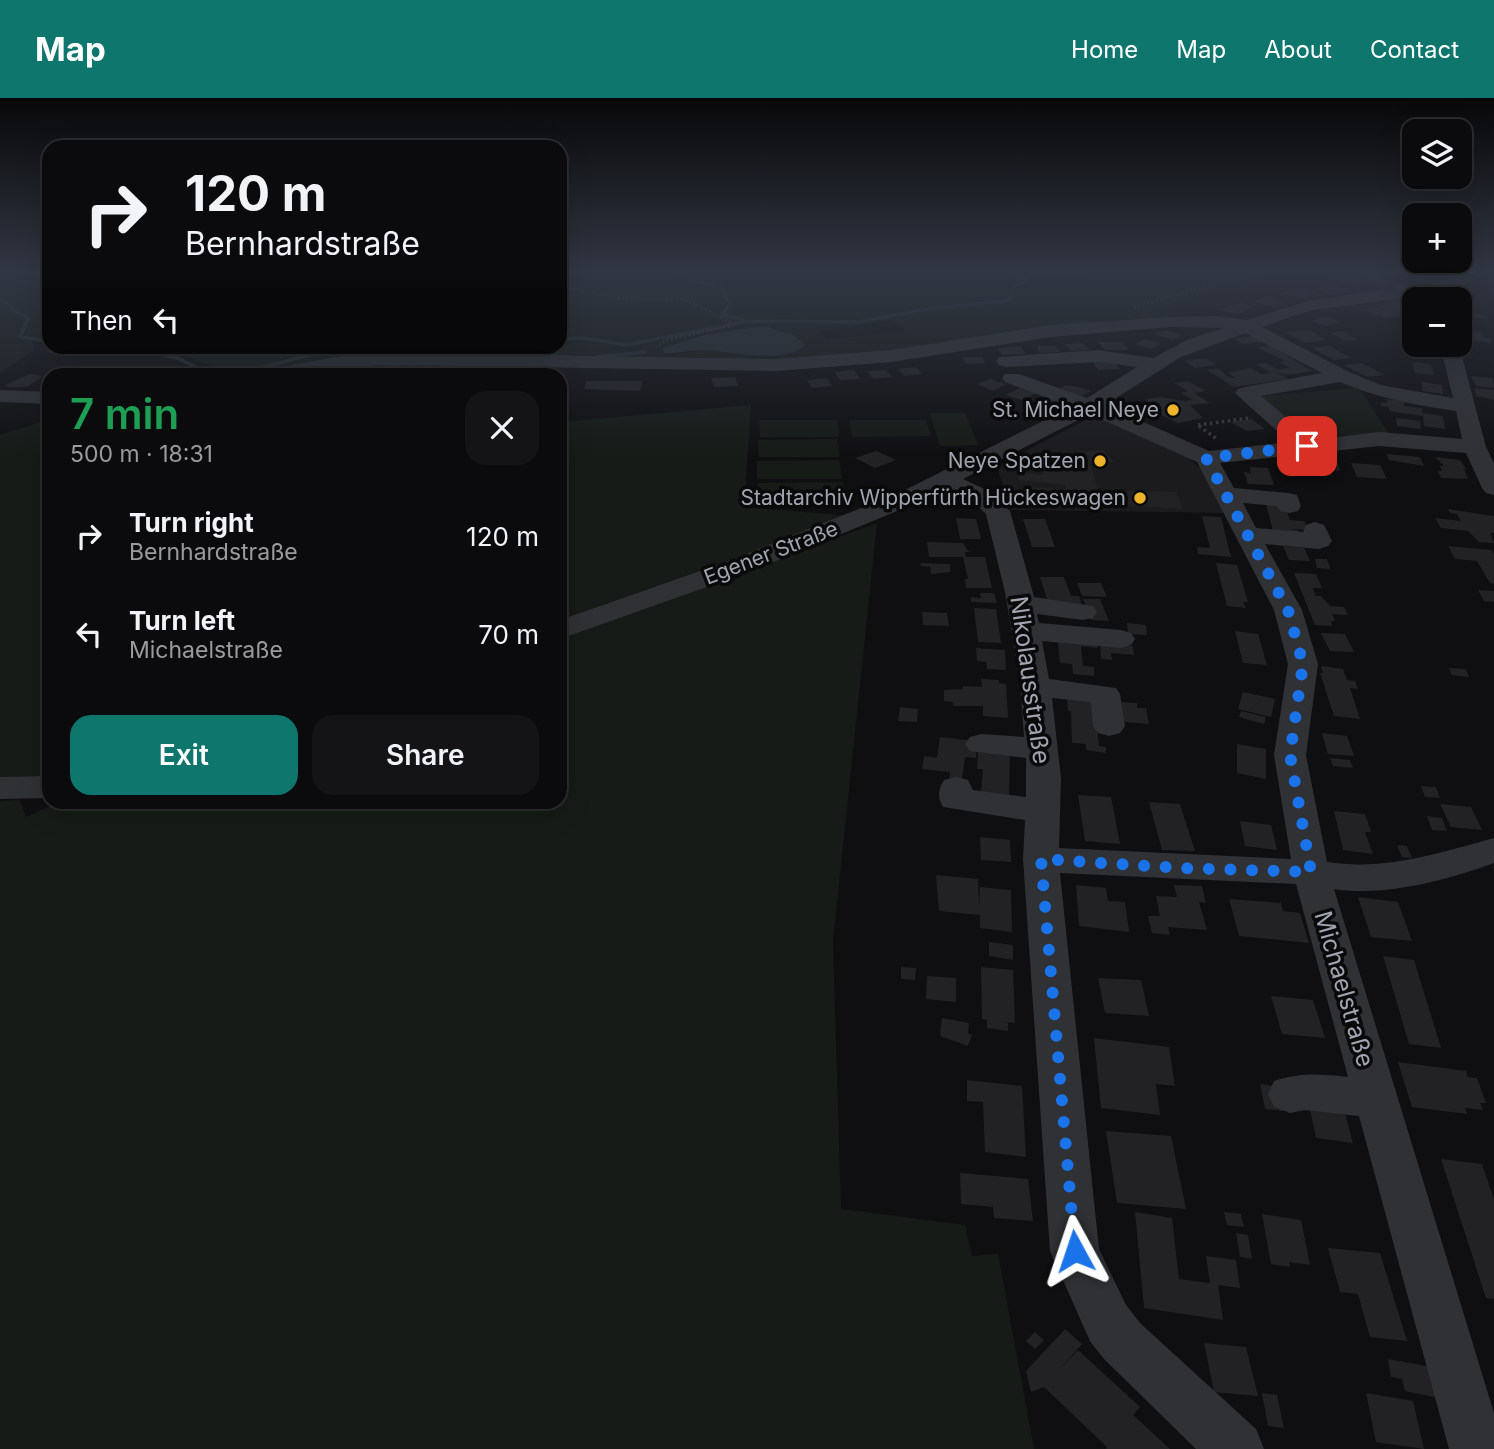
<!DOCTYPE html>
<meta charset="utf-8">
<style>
body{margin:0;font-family:Inter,sans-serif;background:#141416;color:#f1f3f6;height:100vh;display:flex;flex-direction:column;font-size:26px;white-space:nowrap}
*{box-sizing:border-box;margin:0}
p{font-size:23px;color:#9a9b9d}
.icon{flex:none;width:38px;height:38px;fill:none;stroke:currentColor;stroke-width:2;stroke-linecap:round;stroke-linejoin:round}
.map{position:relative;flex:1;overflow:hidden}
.panel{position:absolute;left:42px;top:270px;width:525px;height:441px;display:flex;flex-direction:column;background:#0b0b0d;border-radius:21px;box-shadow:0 7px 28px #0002,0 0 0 2px #2b2b2e}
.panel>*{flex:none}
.guide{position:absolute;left:42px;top:42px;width:525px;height:214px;border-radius:21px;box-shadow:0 7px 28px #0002,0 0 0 2px #2b2b2e;background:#0b0b0d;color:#f1f3f6;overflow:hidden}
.controls{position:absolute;left:1402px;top:21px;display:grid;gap:14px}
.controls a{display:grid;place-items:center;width:70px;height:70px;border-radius:14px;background:#0b0b0d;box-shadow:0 7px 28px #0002,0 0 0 2px #2b2b2e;font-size:35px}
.pin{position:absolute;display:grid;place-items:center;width:60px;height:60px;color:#fff;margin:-30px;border-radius:14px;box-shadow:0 4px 10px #0006}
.me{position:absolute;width:77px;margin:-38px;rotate:355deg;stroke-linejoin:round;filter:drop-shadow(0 0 5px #0008)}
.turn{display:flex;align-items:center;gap:24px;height:147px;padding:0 28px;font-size:32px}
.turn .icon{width:91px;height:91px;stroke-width:2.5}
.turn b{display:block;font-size:49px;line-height:60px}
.then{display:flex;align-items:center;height:66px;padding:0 28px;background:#0003;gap:14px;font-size:26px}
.round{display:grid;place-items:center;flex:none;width:74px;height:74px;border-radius:21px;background:#141416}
.summary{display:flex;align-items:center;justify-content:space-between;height:119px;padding:0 28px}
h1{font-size:42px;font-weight:600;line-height:52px;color:#1e9e55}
.cta{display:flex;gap:14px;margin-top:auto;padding:14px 28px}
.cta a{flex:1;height:80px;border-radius:21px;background:#0f766e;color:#fff;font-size:28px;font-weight:600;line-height:80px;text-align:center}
.cta a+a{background:#141416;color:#f1f3f6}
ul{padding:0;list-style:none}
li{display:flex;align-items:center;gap:21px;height:98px;padding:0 28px}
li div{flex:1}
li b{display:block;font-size:26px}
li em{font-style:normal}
header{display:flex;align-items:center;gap:42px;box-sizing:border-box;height:98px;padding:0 35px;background:#0f766e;color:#fff}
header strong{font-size:33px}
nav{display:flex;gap:38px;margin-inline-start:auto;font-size:24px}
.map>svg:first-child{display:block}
.built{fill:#1b1b1d}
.green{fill:#161b17;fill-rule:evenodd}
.water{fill:#262d33}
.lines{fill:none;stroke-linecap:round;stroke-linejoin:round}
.stream{stroke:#262d33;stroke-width:3.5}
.building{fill:#222225}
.path-far1{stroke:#36383c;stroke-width:2.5;stroke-dasharray:2 2.5;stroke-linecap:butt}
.path{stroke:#36383c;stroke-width:3.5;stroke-dasharray:2.5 3.5;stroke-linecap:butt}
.minor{fill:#303135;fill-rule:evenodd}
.route{stroke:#1a73e8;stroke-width:12;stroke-dasharray:0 21.6}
.poi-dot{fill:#edb32b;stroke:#0a0a0b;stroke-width:2.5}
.labels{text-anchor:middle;stroke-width:7;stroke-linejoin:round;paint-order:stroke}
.far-poi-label{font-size:21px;fill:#a0a5b1;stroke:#0a0a0b;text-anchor:end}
.far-street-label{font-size:21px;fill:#a0a5b1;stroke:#0a0a0b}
.street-label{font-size:24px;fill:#a0a5b1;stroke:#0a0a0b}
</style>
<header>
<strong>Map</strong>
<nav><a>Home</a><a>Map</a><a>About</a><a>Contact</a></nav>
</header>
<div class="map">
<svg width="1494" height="1351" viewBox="0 0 1494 1351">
<rect width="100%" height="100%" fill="#0f0f11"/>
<!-- built -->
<path class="built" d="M1097,316L1186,357L1209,378L1228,415L1010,412L997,368Z"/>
<!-- green -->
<g class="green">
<path d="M0,172H49V239H33L34,252L0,275Z"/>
<path d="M560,172H1279L1169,207L1170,224L776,267L347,264L354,276H212L218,271L181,256L141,249L560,248ZM892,222L906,233L827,241L818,234ZM764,228C782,229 784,241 789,256L701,252L677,256L664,255L662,250L708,236Z"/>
<path d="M1359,290L1390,337L1310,340L1255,298Z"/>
<path d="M751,307L744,409L853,418L560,522V324Z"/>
<path d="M930,315H965L978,347L940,348Z"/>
<path d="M49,321V679L0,680V337Z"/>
<path d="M759,322H837L839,339H760Z"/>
<path d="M849,322H926L931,338L852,339Z"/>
<path d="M837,341L840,359H759L758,342Z"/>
<path d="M839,362L842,381H757V363Z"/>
<path d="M843,384L847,404H758L757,385Z"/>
<path d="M877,425L833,843L841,1111L965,1127L972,1158L998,1156L1034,1351H0V703L20,702L26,719L59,704H560V540L704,489L734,482L766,466Z"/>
</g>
<!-- water -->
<path class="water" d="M764,228C774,229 780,236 791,235L805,247C785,268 729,252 702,252C689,252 678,256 664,255L662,250L708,236Z"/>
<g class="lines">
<!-- stream -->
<g class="stream">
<path d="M671,172L685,180L720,189L730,206L722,217L743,221"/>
<path d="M0,203L8,205L13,212L28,220L20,239L49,243"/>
<path d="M560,241L584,240L626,247L749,223L858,224L934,210L1005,203L1010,201L1014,188L1027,184V181L1012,177L1105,172"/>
<path d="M125,248L177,260L211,276"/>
<path d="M469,248L513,252L529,248"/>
<path d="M513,252L568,259"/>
<path d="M597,259L645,254"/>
<path d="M237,276L344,248"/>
</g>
</g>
<!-- building -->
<g class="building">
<path d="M1354,176L1376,186L1354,189L1333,179Z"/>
<path d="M1334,187L1349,194L1332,197L1318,190Z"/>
<path d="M1305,190L1321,196L1298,200L1280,194Z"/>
<path d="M1270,199L1283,205L1267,208L1253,202Z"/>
<path d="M1395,202L1414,209V217L1385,220L1364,212L1381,209L1376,206Z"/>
<path d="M1242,204L1251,209L1246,211L1249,212L1235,216L1221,212Z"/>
<path d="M1460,210L1472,211L1474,215L1485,217L1487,221L1460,218Z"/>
<path d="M1323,219L1333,221L1341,224L1325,228L1311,223Z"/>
<path d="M1166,232L1182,237L1172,242L1155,236Z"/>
<path d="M1309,232L1326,242L1305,245L1285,234Z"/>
<path d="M1461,232L1481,234L1483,240H1490L1492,245L1464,242Z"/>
<path d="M1344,233L1357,242L1344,243L1331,235Z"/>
<path d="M1252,238L1262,244L1243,246L1234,241Z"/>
<path d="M1145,241L1161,246L1151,251L1135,246Z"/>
<path d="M1098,244H1122L1129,252H1105Z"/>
<path d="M1407,244L1426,247L1429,257L1410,255Z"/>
<path d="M1083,245L1090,252L1071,253L1065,246Z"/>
<path d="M1021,248L1026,256L1002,257L998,250Z"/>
<path d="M1036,248H1055L1060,254L1040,255Z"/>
<path d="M1270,248L1313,273L1287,277L1276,274L1289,281L1234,289L1207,272L1217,270L1230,280H1236L1228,275L1251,270L1261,276L1270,275L1256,266L1266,265L1277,271L1290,270L1280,264L1285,263L1257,249Z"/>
<path d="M1330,248L1340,254L1351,260L1334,262L1312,250Z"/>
<path d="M962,259H982L986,265L966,266Z"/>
<path d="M1197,261H1207L1217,267L1195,270L1184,263Z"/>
<path d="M1113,263L1120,271L1098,272L1092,264Z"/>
<path d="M1412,264L1431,266L1434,277L1414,275Z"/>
<path d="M1361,265L1372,270L1384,277L1367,279L1344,267Z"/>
<path d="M417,266L414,275L369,276L372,268Z"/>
<path d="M431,268H462L458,276H438L439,274H428Z"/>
<path d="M916,269L922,276L904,278L898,271Z"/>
<path d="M854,272L860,281L840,282L835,274Z"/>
<path d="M886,272L892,279L873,281L867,273Z"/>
<path d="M30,276L43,278L27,289H7V286Z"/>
<path d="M1471,278L1493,280L1494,290L1476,288Z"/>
<path d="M735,279L738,288L714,289L711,280Z"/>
<path d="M827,280L832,288L812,290L807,282Z"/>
<path d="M990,281L1006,286L993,293L977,286Z"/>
<path d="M586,283H642L640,293L584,291Z"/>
<path d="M1188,283L1205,293L1194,295L1210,305L1190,307L1203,320L1178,325L1141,307L1148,301L1160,299L1184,303L1193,302L1181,295L1188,293L1174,285Z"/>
<path d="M1422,284L1442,287L1443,296L1422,293Z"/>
<path d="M1066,287L1079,289L1091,293L1081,298L1059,291Z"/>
<path d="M1020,290L1037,295L1022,302L1005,297Z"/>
<path d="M1474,290L1494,292V302L1477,298Z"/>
<path d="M1047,299L1064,305L1054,310L1036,304Z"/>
<path d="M1387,301L1404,303V308L1422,310V315L1443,318L1445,331L1424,328L1423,318L1389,313V309L1381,308V304L1387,305Z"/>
<path d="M1396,320L1420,323L1421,331L1397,328Z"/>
<path d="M1251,321L1265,331L1247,333L1230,324Z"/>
<path d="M1103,352L1114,364L1090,366L1098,392L1176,394L1183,411L1031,402L1028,389L1066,391L1065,387L1018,382L1019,374L1043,377L1039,361L1064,362L1072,367L1062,355Z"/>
<path d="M876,353L879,354L896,362L875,370L855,360Z"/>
<path d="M1307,354L1335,356L1340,373L1330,372L1333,378L1321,377L1315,362H1311Z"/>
<path d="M1387,356L1420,359L1424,368L1389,362Z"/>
<path d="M1435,359L1460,362L1467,372L1464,371L1468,381L1441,380L1438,373H1442L1440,368H1444Z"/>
<path d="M1351,365L1380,367L1387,381L1357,379Z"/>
<path d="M1250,369L1268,370L1274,387L1248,386L1244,374L1251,375Z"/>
<path d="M1265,402L1285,409L1290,422L1304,423L1308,432L1292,431L1299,433L1302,440L1273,433Z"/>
<path d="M1448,411L1494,418V435H1490L1494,445L1479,444L1468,433L1441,430L1435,420L1461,423L1457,416L1450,415Z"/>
<path d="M1202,418L1221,419L1231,459L1198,456L1197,449L1210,450Z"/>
<path d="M956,420L976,421L981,441H960Z"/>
<path d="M1023,421H1045L1055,449H1032Z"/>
<path d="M927,444L963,445L969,454H965L966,459H985L992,490H966L965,481H968L963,459H929Z"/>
<path d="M1283,448L1304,450L1310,463L1289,462Z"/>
<path d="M1448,448L1491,452L1494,456V486L1490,485L1477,463L1455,461Z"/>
<path d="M1315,461H1327L1330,471L1317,470Z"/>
<path d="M920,465L950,466V474L931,476L930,469L921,468Z"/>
<path d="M1216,465L1237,467L1248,504H1243L1246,510L1227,508Z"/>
<path d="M1294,475L1316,476L1322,490H1313L1316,498H1321L1330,508L1344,509L1348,517L1332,516L1335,523H1331L1332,528L1315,527Z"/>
<path d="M1040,479H1064L1071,498H1079L1082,508L1049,507Z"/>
<path d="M1077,485H1101L1107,499L1082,498Z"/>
<path d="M1478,492L1494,493V504L1484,503Z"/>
<path d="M980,495H994L997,505L971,504V499L981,500Z"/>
<path d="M1083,501H1100L1109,523L1091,522Z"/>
<path d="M974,510L996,511L1001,545L978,544Z"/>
<path d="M922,514L947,515L949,528L923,527Z"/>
<path d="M1127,525L1146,527L1147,537L1128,536Z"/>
<path d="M1235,533L1258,536L1267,567L1243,565Z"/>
<path d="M1321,535L1345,536L1354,554L1330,553Z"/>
<path d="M1057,537L1097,542L1098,550L1081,548L1083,568L1094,569V578L1073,576L1072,566L1060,565Z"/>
<path d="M1100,546L1133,548L1134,557L1111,555L1112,562L1101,561Z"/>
<path d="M976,550L1005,552L1006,572L987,571L986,564L977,563Z"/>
<path d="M1321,568L1343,571L1347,582L1355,583L1358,591L1350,590L1360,621L1334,618L1320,575H1323Z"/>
<path d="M1449,570L1466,571L1469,579L1452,577Z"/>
<path d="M981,581L999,582V585L1006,586L1008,620L983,618V608H953V604L944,603V592L963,591V588L982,589Z"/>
<path d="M1243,594L1275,601L1271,619L1238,611Z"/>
<path d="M1067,598L1094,600L1099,648L1106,649V655L1086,652V646L1072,645L1071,613H1068Z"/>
<path d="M1121,604L1137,605V610H1146L1149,626L1124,624Z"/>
<path d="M900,609L918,611L917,624L898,623Z"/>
<path d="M1241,613L1266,619L1264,626L1239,619Z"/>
<path d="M1322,635L1347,638L1354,658L1328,656Z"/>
<path d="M940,639L977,643L976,660L965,659L961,688L949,686L950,674L922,671L924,658L937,660Z"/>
<path d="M1237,646L1266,651V681L1237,675Z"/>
<path d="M978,651L1010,654L1009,699L981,696L983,671H977Z"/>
<path d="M1330,660L1350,662L1353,670L1333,668Z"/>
<path d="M1421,688L1436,689L1440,700L1425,699Z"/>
<path d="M1078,697L1111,699L1120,746L1085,743Z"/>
<path d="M1149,704L1180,706L1195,753L1162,752Z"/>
<path d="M1440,706L1471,709L1482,732L1451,729Z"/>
<path d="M1334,713L1365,716L1371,734H1365L1373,756L1343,752Z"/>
<path d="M1427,718L1442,720L1447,733L1432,732Z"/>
<path d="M1240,723L1271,727L1277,752L1245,748Z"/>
<path d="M980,739L1010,742L1011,764L981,762Z"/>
<path d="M1397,747L1407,748L1412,760L1402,759Z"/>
<path d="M936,777L978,781L979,808L980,789L1011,792L1012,834L980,830V817L939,813Z"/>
<path d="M1076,787L1106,790L1108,803L1125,804L1129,834L1079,828Z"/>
<path d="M1174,787L1202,788L1206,805L1199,804L1207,832L1168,829L1170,837L1152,835L1148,818H1160L1156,798L1177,799Z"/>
<path d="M1358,799L1398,804L1412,843L1371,839Z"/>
<path d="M1229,801L1281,805L1283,813L1300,815L1309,845L1239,838Z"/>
<path d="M989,844L1013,847V862L989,858Z"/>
<path d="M1383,858L1414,862L1441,950L1409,946Z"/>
<path d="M901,869L916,870L915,882L901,881Z"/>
<path d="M981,869L1013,872L1015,925L1001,924L1008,925V933L987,930V922L982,921Z"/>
<path d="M927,878L956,880V904L926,901Z"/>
<path d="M1098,880L1141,882L1149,918L1105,915Z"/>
<path d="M1271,898L1313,902L1325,940L1282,936Z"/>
<path d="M942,920L969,925L968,935L972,937L968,948L940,938Z"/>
<path d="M1094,940L1169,949L1175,988L1156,986L1160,1017L1101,1010Z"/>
<path d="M1398,964L1466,973L1468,979L1477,980L1486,1005H1480L1483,1012L1465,1010L1467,1016L1412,1009Z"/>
<path d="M967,982L1022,988L1026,1059L985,1054L983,1004L967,1003Z"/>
<path d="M1260,986L1286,990L1281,1002L1283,1013L1265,1011Z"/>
<path d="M1309,1007L1344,1012L1353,1045L1316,1040Z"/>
<path d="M1106,1033L1171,1038L1186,1111L1117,1105Z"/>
<path d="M1441,1061L1482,1066L1494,1101V1201L1486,1200Z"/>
<path d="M960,1075L1028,1081L1033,1123L994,1120L993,1109L961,1106Z"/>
<path d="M1135,1114L1172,1120L1179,1181L1210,1185L1206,1158L1236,1162L1240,1190L1218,1187L1223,1222L1144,1210Z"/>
<path d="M1224,1114L1241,1116L1244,1129L1227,1127Z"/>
<path d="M1262,1116L1301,1122L1310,1167L1289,1164L1290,1169L1271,1166Z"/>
<path d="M1236,1135L1248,1137L1252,1161L1240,1159Z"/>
<path d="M1328,1150L1380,1155L1407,1243L1370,1239L1358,1196L1340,1194Z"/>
<path d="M1065,1231L1082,1246L1058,1273L1078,1252L1140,1309L1133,1317L1170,1351H1106L1107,1349L1044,1289L1031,1294L1026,1273Z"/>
<path d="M1035,1234L1044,1242L1035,1251L1026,1243Z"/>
<path d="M1204,1245L1246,1249L1258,1298L1214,1294Z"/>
<path d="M1388,1261L1432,1269L1439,1300L1405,1293L1402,1281L1391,1279Z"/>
<path d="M1262,1295L1277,1297L1284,1330L1268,1328Z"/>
<path d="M1366,1295L1413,1303L1424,1351L1376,1344Z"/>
</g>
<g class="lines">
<!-- path-far1 -->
<g class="path-far1">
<path d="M560,188L625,201H684L729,224L730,228L667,242L656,249"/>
<path d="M1134,209L1262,172"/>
</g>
<!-- path -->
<g class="path">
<path d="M1198,327L1249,320"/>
<path d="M1199,328L1217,341"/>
</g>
<!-- minor -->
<g class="minor">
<path d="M1349,172C1377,170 1384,183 1407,187C1435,192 1462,170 1488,172C1466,199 1352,205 1314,212C1297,216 1279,223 1262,229L1349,274L1381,287L1453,300L1440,247H1459L1486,349L1494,365V397L1486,395L1482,390L1466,355L1379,348L1220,365L1234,390L1288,395L1297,397L1301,408L1298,413L1289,415L1280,413L1277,408L1243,405L1256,430L1303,434L1306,427L1315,424L1324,427L1332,443L1328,448L1319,451L1265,446L1302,512L1318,566L1306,657L1327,764C1386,773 1439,755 1494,740V765C1448,782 1384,799 1334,791L1494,1315V1351H1449L1359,1018L1305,1012L1290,1015L1274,1009L1268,996L1274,983C1301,974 1321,976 1348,979L1296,786L1060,775L1099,1151L1126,1207L1140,1225L1256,1331L1264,1351H1196L1104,1261L1090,1243L1050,1153L1023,761L1025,722L943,709C937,699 938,692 944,682L956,679L968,682L973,692L1026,699V660L970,653L965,646L970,639L981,636L1024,639L1020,585L1005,494L986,416L973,404L945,390L919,404L749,474L560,541V522L731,462L901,394L1071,309L1005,284L1002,280L1005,276H1019L1087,300L1137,269L1098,264L1006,269L999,267L996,263L999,259L1098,252L1153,260L1189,241L1224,230L1170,229L1051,239L891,264L776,273L392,267L347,269L306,276H266L269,272L276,270L347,257L392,255L776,261L891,252L1051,227L1170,219L1217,218L1247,222L1308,203L1386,191ZM1245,235L1322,275L1245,289L1238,291L1235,295L1289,344L1209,353L1105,307L1181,259ZM1340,284C1378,300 1415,307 1456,313L1462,341L1379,334L1313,342L1261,298ZM1090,316L1197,364L1274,512L1288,566L1274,657L1291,761L1059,750L1061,680L1052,600L1091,604L1093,628L1098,635L1109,638L1120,635L1125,628L1120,596L1116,590L1049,581L1042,543L1121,550L1131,547L1135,541L1131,535L1121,532L1039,525L1037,516L1083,522L1093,520L1097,514L1093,508L1034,499L1010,413L991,394L963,381Z"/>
<path d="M0,292L49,294V306L0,304Z"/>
<path d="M49,678V700L0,701V679Z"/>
</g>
</g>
<!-- sky -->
<linearGradient id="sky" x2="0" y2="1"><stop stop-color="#080809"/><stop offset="0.48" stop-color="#313743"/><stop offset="1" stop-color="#313743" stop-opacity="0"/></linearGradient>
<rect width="1494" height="361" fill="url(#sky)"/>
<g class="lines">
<!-- route -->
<path class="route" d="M1075,1153L1041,761L1180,770L1311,774L1290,657L1303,566L1288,512L1206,360L1307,348"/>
</g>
<!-- markers -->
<g class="poi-dot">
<circle cx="1173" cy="312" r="7"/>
<circle cx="1100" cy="363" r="7"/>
<circle cx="1140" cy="400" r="7"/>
</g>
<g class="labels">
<!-- far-poi labels -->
<g class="far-poi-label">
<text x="1159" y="319">St. Michael Neye</text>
<text x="1086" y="370">Neye Spatzen</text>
<text x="1126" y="407">Stadtarchiv Wipperfürth Hückeswagen</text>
</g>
<!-- far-street labels -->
<g class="far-street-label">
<text transform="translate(771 455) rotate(-21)" y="7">Egener Straße</text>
</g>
<!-- street labels -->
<g class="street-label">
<text transform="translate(1030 582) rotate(82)" y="8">Nikolausstraße</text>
<text transform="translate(1344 891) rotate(74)" y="8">Michaelstraße</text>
</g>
</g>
</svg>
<div class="controls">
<a><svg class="icon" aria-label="layers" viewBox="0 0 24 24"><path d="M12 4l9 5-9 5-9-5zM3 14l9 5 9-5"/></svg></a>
<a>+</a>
<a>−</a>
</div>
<div class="pin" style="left:1307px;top:348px;background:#d93025"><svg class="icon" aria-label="arrive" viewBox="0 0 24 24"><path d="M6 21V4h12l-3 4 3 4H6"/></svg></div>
<svg class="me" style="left:1075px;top:1153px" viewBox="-20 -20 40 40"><path d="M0-17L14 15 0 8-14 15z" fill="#1a73e8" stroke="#fff" stroke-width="4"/></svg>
<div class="guide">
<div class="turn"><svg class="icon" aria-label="right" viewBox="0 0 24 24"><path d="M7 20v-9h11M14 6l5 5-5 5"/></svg><div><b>120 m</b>Bernhardstraße</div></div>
<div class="then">Then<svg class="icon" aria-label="left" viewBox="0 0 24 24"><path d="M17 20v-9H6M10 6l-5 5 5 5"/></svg></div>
</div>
<section class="panel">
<div class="summary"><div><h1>7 min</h1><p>500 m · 18:31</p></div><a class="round"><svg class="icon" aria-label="close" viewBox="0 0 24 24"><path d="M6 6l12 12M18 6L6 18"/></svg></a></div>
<ul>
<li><svg class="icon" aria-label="right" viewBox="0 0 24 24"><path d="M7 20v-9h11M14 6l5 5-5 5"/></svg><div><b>Turn right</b><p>Bernhardstraße</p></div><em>120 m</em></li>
<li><svg class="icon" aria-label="left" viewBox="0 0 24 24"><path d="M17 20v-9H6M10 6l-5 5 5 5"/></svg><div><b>Turn left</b><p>Michaelstraße</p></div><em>70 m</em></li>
</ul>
<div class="cta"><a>Exit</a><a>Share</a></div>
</section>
</div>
